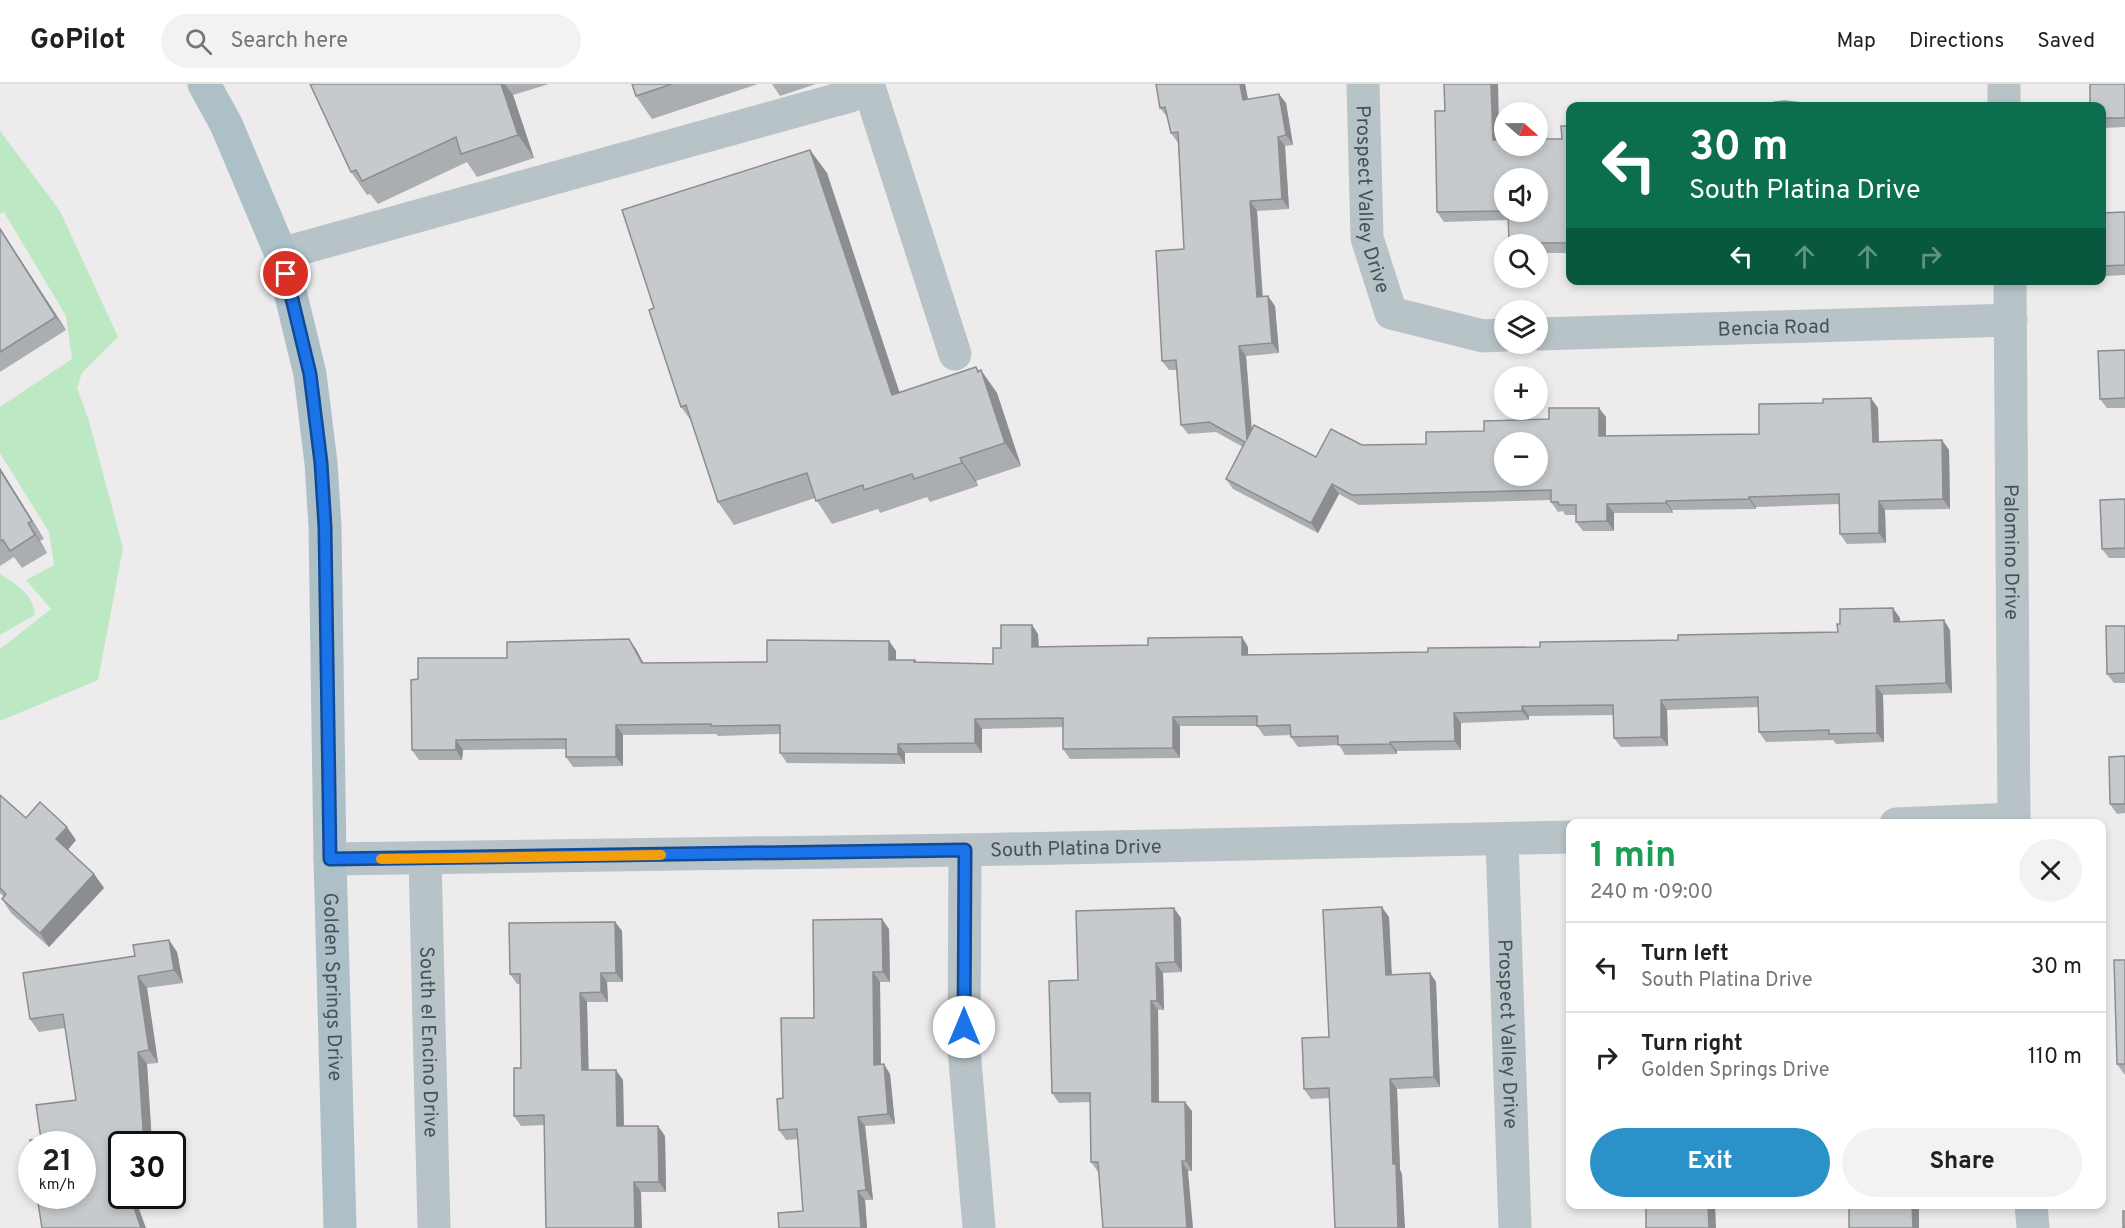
<!DOCTYPE html>
<meta charset="utf-8">
<style>
body{margin:0;font-family:Overpass,sans-serif;background:#f2f2f2;color:#202124;height:100vh;display:flex;flex-direction:column;font-size:22px;white-space:nowrap}
*{box-sizing:border-box;margin:0}
p{font-size:20px;color:#757577}
.icon{flex:none;width:33px;height:33px;fill:none;stroke:currentColor;stroke-width:2;stroke-linecap:round;stroke-linejoin:round}
.map{position:relative;flex:1;overflow:hidden}
.side{position:absolute;left:1566px;top:735px;width:540px;height:390px;display:flex;flex-direction:column;background:#fff;border-radius:12px;box-shadow:0 3px 9px #0003}
.side>*{flex:none}
.top-card{position:absolute;left:1566px;top:18px;width:540px;height:183px;border-radius:12px;box-shadow:0 3px 9px #0003;background:#0b6e4f;color:#fff;overflow:hidden}
.needle{width:39px;rotate:110deg}
.fabs{position:absolute;left:1494px;top:18px;display:grid;gap:12px}
.fabs a{display:grid;place-items:center;width:54px;height:54px;border-radius:50%;background:#fff;box-shadow:0 3px 9px #0003;font-size:30px}
.speed{position:absolute;left:18px;top:1047px;display:flex;gap:12px;font-size:30px;font-weight:700;text-align:center}
.speed>*{display:grid;place-content:center;width:78px;height:78px;border-radius:50%;background:#fff;box-shadow:0 3px 9px #0003;line-height:1}
.speed small{font-size:15px;font-weight:400}
.speed .limit{border:3px solid #111;border-radius:9px;background:#fff;color:#111}
.pin{position:absolute;display:grid;place-items:center;width:51px;height:51px;color:#fff;margin:-26px;border:3px solid #fff;border-radius:50%;box-shadow:0 2px 6px #0007}
.me{position:absolute;width:66px;margin:-33px;rotate:0deg;stroke-linejoin:round;filter:drop-shadow(0 0 4px #0008)}
.turn{display:flex;align-items:center;gap:21px;height:126px;padding:0 24px;font-size:27px}
.turn .icon{width:78px;height:78px;stroke-width:2.5}
.turn b{display:block;font-size:42px;line-height:51px}
.lanes{display:flex;align-items:center;height:57px;padding:0 24px;background:#0003;justify-content:center;gap:30px;direction:ltr}
.lanes .off{opacity:.35}
.round{display:grid;place-items:center;flex:none;width:63px;height:63px;border-radius:32px;background:#f2f2f2}
.overview{display:flex;align-items:center;justify-content:space-between;height:102px;padding:0 24px}
h1{font-size:36px;font-weight:700;line-height:45px;color:#1e9e55}
.button{display:flex;gap:12px;margin-top:auto;padding:12px 24px}
.button a{flex:1;height:69px;border-radius:36px;background:#2a92c9;color:#fff;font-size:24px;font-weight:700;line-height:69px;text-align:center}
.button a+a{background:#f2f2f2;color:#202124}
ul{padding:0;list-style:none}
li{display:flex;align-items:center;gap:18px;height:90px;padding:0 24px;border-top:2px solid #e0e0e0}
li div{flex:1}
li b{display:block;font-size:22px}
li em{font-style:normal}
header{display:flex;align-items:center;gap:36px;box-sizing:border-box;height:84px;padding:0 30px;background:#fff;border-bottom:2px solid #e0e0e0}
header strong{font-size:28px}
nav{display:flex;gap:33px;margin-inline-start:auto;font-size:21px}
.search{width:420px;height:54px;background:#f2f2f2;display:flex;align-items:center;gap:15px;box-sizing:border-box;padding:0 21px;border-radius:33px;color:#757577;font-size:22px}
.map>svg:first-child{display:block}
.green{fill:#bce9c4}
.lines{fill:none;stroke-linecap:round;stroke-linejoin:round}
.minor{stroke:#b7c3c6;stroke-width:33}
.major{stroke:#adc0c8;stroke-width:33}
.wall{fill:#aaaeb0;fill-rule:evenodd}
.shaded-wall{fill:#8b8d90}
.building{fill:#c6cacd;stroke:#8b8d90;stroke-width:1.5;fill-rule:evenodd}
.route-casing{stroke:#114b97;stroke-width:15}
.route{stroke:#1a73e8;stroke-width:10}
.slow{stroke:#f59e0b;stroke-width:10}
.labels{text-anchor:middle;stroke-width:4.5;stroke-linejoin:round;paint-order:stroke}
.street-label{font-size:20px;fill:#465256;stroke:#fff}
</style>
<header>
<strong>GoPilot</strong>
<div class="search"><svg class="icon" aria-label="search" viewBox="0 0 24 24"><circle cx="10" cy="10" r="6"/><path d="M15 15l6 6"/></svg>Search here</div>
<nav><a>Map</a><a>Directions</a><a>Saved</a></nav>
</header>
<div class="map">
<svg width="2125" height="1144" viewBox="0 0 2125 1144">
<rect width="100%" height="100%" fill="#eeebec"/>
<!-- green -->
<g class="green">
<path d="M0,47L60,127L118,253L82,289L77,304L89,337L123,464L98,596L0,637V565L51,525L26,496L54,481L49,448L0,369V323L72,275L66,232L4,128L0,130Z"/>
<path d="M0,490C17,501 33,510 35,531L0,551Z"/>
</g>
<g class="lines">
<!-- minor -->
<g class="minor">
<path d="M868,0L955,270"/>
<path id="s1" d="M1363,0L1367,154L1391,229L1483,252L1504,251"/>
<path d="M2004,0V22"/>
<path d="M281,170L850,12L865,0"/>
<path id="s2" d="M2010,196L2014,740"/>
<path id="s3" d="M1538,250L2011,236"/>
<path d="M1896,740L2014,735"/>
<path id="s4" d="M1502,756L1515,1144"/>
<path d="M965,766L964,965L979,1144"/>
<path id="s5" d="M425,774L434,1144"/>
<path id="s6" d="M330,775L965,766L1570,753"/>
<path d="M2031,1120L2033,1144"/>
</g>
<!-- major -->
<path class="major" id="s7" d="M204,0L226,40L281,170L310,290L321,379L325,443L330,775L340,1144"/>
</g>
<!-- wall -->
<g class="wall">
<path d="M310,0H549L513,11L534,74L477,93L467,78L378,120L370,110L367,111L351,88Z"/>
<path d="M632,0H758L652,35L636,12Z"/>
<path d="M772,0H816L780,12Z"/>
<path d="M1245,0L1248,15L1286,19L1293,61L1285,62L1289,125L1257,127L1263,213L1275,222L1279,269L1246,272L1252,345L1316,373L1362,361L1426,360L1484,347L1549,335L1606,333V352L1759,350L1878,324L1879,358L1949,366L1950,425L1885,426L1886,459L1847,460L1840,450L1839,420L1756,423V425L1672,426L1673,429H1614V447H1583L1576,438V431H1565L1563,427L1558,428L1551,418V416L1359,421L1339,410L1318,449L1233,405L1226,395L1243,363L1216,348L1188,350L1181,341L1177,286H1169L1162,277L1184,165L1178,59L1171,49L1168,34L1160,24Z"/>
<path d="M1498,0L1499,56L1562,55L1570,42V169H1538V160H1510L1509,159L1508,136L1444,138L1437,128L1445,27ZM1504,94L1538,128H1504Z"/>
<path d="M2125,0V43L2102,44V22Z"/>
<path d="M810,66L827,89L899,308L979,287L997,309L1021,382L976,397L978,402L930,418L927,413L880,429L878,425L832,440L815,414L734,441L718,418L692,338L681,323L654,224Z"/>
<path d="M2125,128V191L2106,192L2102,185V129Z"/>
<path d="M0,144L66,246L0,288Z"/>
<path d="M2125,266V324H2107L2100,315Z"/>
<path d="M0,384L44,455L40,457L47,469L22,484L14,473L0,482Z"/>
<path d="M2125,415V474H2109L2102,465Z"/>
<path d="M1900,534V538L1950,546L1952,609L1883,611L1884,658L1836,660L1833,656L1766,658L1759,648L1758,623L1667,626L1668,662L1621,663L1614,654V631L1529,632V636L1461,639V666L1397,667V670L1345,671L1339,661L1298,663L1291,653V651L1264,652L1257,642H1180V674L1070,675L1063,665V643L982,645V669H905V680L787,679L780,669V650L718,652L716,650L623,651V682L573,683L566,673V665L463,666L462,676H419L412,666L418,595L507,574L636,565L643,579L767,578L889,557L896,567V576H915L917,578L993,580L1001,564L1032,541L1038,550L1039,563L1148,561L1242,553L1248,563V571L1428,568L1540,563L1838,548Z"/>
<path d="M2125,542V599H2114L2107,590Z"/>
<path d="M2125,672V729L2117,730L2110,720Z"/>
<path d="M0,711L26,734L76,756L68,766L94,790L104,804L49,863L11,829L2,815L4,813L0,809Z"/>
<path d="M1389,833L1392,891L1430,889L1436,898L1440,1003L1397,1005L1400,1086L1402,1090L1330,1014L1311,1015L1304,1005Z"/>
<path d="M1181,834L1182,888L1163,889L1164,926H1158L1159,1018L1192,1027V1087L1098,1088L1091,1078L1090,1018L1059,1019L1052,1009L1078,896Z"/>
<path d="M615,838L622,847L623,898H607L608,918H587L588,986L623,996L624,1042L665,1052L666,1108H641L545,1041L521,1042L514,1032L521,984L520,900H517L510,890Z"/>
<path d="M889,845L890,898H880L881,980L890,990L895,1040L865,1042L873,1116H865L867,1144H779L803,1127L798,1055L786,1056L779,1046L783,1014L814,934Z"/>
<path d="M169,856L177,868L183,899L147,904L158,979L147,980L152,1060H122V1112H145L146,1123L139,1125L41,1055L76,1016L65,944L39,948L30,935L135,872Z"/>
<path d="M2125,876V990H2124L2117,980Z"/>
</g>
<!-- shaded-wall -->
<g class="shaded-wall">
<path d="M501,0H505L513,11L534,74L518,51Z"/>
<path d="M1240,0H1245L1250,26L1243,16Z"/>
<path d="M1491,0H1498L1499,66L1493,56Z"/>
<path d="M1279,10L1286,19L1293,61L1286,51Z"/>
<path d="M1278,53L1285,62L1289,125L1282,115Z"/>
<path d="M810,66L827,89L908,334L892,311Z"/>
<path d="M1250,117L1257,127L1263,223L1257,213Z"/>
<path d="M0,144L66,246L56,233Z"/>
<path d="M1268,212L1275,222L1279,269L1272,259Z"/>
<path d="M1239,262L1246,272L1253,365L1247,355Z"/>
<path d="M976,283L984,293L981,286L997,309L1021,382L1005,359Z"/>
<path d="M1871,314L1878,324L1879,368L1873,358Z"/>
<path d="M1599,324L1606,333V362L1599,352Z"/>
<path d="M1942,356L1949,366L1950,425L1943,415Z"/>
<path d="M960,374L976,397L978,402L962,379Z"/>
<path d="M0,384L44,455L32,437L0,386Z"/>
<path d="M1332,400L1339,410L1318,449L1311,439Z"/>
<path d="M1749,413L1756,423V425L1749,415Z"/>
<path d="M1666,417L1672,426L1673,429L1666,419Z"/>
<path d="M1879,417L1885,426L1886,459L1879,449Z"/>
<path d="M1607,420L1614,429V447L1607,437Z"/>
<path d="M28,439L40,457L47,469L35,451Z"/>
<path d="M1893,524L1900,534L1901,548L1894,538Z"/>
<path d="M1944,536L1950,546L1952,609L1946,599Z"/>
<path d="M1032,541L1038,550L1039,573L1032,563Z"/>
<path d="M1242,553L1248,563V580L1242,571Z"/>
<path d="M629,555L636,565L649,589L642,579Z"/>
<path d="M889,557L896,567V585L889,576Z"/>
<path d="M1876,602L1883,611L1884,658L1877,649Z"/>
<path d="M1661,616L1667,626L1668,662L1661,653Z"/>
<path d="M1522,622L1529,632V636L1522,627Z"/>
<path d="M1454,629L1461,639V666L1455,657Z"/>
<path d="M1173,633L1180,642V674L1173,664Z"/>
<path d="M975,635L982,645V669L975,659Z"/>
<path d="M616,641L623,651V682L616,673Z"/>
<path d="M456,656L463,666L462,676L456,666Z"/>
<path d="M1390,658L1397,667V670L1390,660Z"/>
<path d="M898,660L905,669V680L898,670Z"/>
<path d="M67,743L76,756L65,769L56,755Z"/>
<path d="M94,790L104,804L49,863L40,849Z"/>
<path d="M1382,823L1389,833L1392,900L1386,891Z"/>
<path d="M1174,824L1181,834L1182,888L1175,878Z"/>
<path d="M882,835L889,845L890,898L883,888Z"/>
<path d="M615,838L622,847L623,898L616,889Z"/>
<path d="M169,856L177,868L183,899L174,886Z"/>
<path d="M1156,879L1163,889L1164,926L1157,917Z"/>
<path d="M873,888L880,898L881,991L874,981Z"/>
<path d="M601,889L607,898L608,918L601,908Z"/>
<path d="M1430,889L1436,898L1440,1003L1434,993Z"/>
<path d="M138,892L147,904L158,979L149,966Z"/>
<path d="M580,909L587,918L589,996L582,986Z"/>
<path d="M1151,917L1158,926L1159,1028L1152,1018Z"/>
<path d="M138,968L147,980L152,1060H144Z"/>
<path d="M884,980L890,990L895,1040L888,1030Z"/>
<path d="M616,986L623,996L624,1052L617,1042Z"/>
<path d="M1390,995L1397,1005L1400,1086L1402,1090L1405,1144H1398L1393,1080Z"/>
<path d="M1185,1018L1192,1027V1087L1186,1077Z"/>
<path d="M858,1033L865,1042L873,1116L866,1106Z"/>
<path d="M658,1042L665,1052L666,1108L659,1098Z"/>
<path d="M1182,1077L1188,1087L1193,1144H1187Z"/>
<path d="M634,1098L641,1108L642,1144H635Z"/>
<path d="M858,1107L865,1116L867,1144H861Z"/>
<path d="M130,1112L139,1125L146,1144H141Z"/>
<path d="M138,1112H145L146,1123Z"/>
<path d="M1708,1120H1715L1716,1144H1709Z"/>
<path d="M1912,1120H1919V1144H1913Z"/>
</g>
<!-- building -->
<g class="building">
<path d="M310,0H501L518,51L461,70L456,53L362,97L356,86L351,88Z"/>
<path d="M632,0H672L636,12Z"/>
<path d="M1156,0H1240L1243,16L1279,10L1286,51L1278,53L1282,115L1250,117L1257,213L1268,212L1272,259L1239,262L1247,355L1254,341L1316,373L1331,345L1362,361L1426,360V348L1484,347V337L1549,335V324H1599V352L1759,350V320L1823,319V315L1871,314L1873,358L1942,356L1943,415L1879,417V449L1840,450L1839,410L1749,413V415L1666,417V419L1607,420V437L1576,438V421H1559L1558,418H1551V406L1352,411L1332,400L1311,439L1226,395L1245,358L1209,338L1181,341L1176,276L1162,277L1156,167L1184,165L1178,48L1171,49L1165,23L1160,24ZM1504,358H1538V392H1504Z"/>
<path d="M1444,0H1491L1493,56H1504V62H1538V55H1562L1561,42H1570V159H1509L1508,128H1538V94H1504V127L1437,128L1435,27H1445Z"/>
<path d="M2090,0H2125V34H2102V22H2090Z"/>
<path d="M1784,17L1802,19V22H1765L1775,18Z"/>
<path d="M810,66L892,311L976,283L978,288L981,286L1005,359L960,374L962,379L914,395L912,390L864,406L863,401L816,417L807,389L718,418L686,321L681,323L649,226L654,224L622,126Z"/>
<path d="M2125,128V181L2102,182V129Z"/>
<path d="M0,145L56,233L0,268Z"/>
<path d="M2125,266V314L2100,315L2098,267Z"/>
<path d="M0,386L32,437L28,439L35,451L10,467L3,456L0,457Z"/>
<path d="M2125,415V464L2102,465L2100,416Z"/>
<path d="M1893,524L1894,538L1944,536L1946,599L1876,602L1877,649L1829,650V646L1759,648L1758,613L1661,616V653L1614,654L1613,621L1522,622V627L1454,629L1455,657L1390,658V660L1338,661V652L1291,653L1290,641L1257,642V632L1173,633V664L1063,665V634L975,635V659L898,660V670L780,669V641L711,642V640L616,641V673H566V655L456,656V666H412L411,596L418,595V574H507V558L629,555L642,579L767,578V556L889,557V576H915L914,578L993,580V564H1001V541H1032V563L1148,561V554L1242,553V571L1428,568V564L1540,563V558L1678,556V551L1838,548L1837,540H1840V525Z"/>
<path d="M2106,542H2125V589L2107,590Z"/>
<path d="M2125,672V720H2110L2109,673Z"/>
<path d="M0,711L26,734L40,718L67,743L56,755L94,790L40,849L2,815L6,810L0,804Z"/>
<path d="M1382,823L1386,891L1430,889L1434,993L1390,995L1393,1080H1396L1398,1144H1335L1329,1004L1304,1005L1302,954L1329,953L1323,826Z"/>
<path d="M1174,824L1175,878L1156,879L1157,917H1151L1152,1018H1185L1186,1077H1182L1187,1144H1103L1098,1078H1091L1090,1009H1052L1049,897L1078,896L1076,827Z"/>
<path d="M882,835L883,888H873L874,981L884,980L888,1030L858,1033L866,1106L858,1107L861,1144H779L778,1129L803,1127L797,1045L779,1046L777,1015L783,1014L781,934H814L813,836Z"/>
<path d="M615,838L616,889H601V908L580,909L582,986H616L617,1042H658L659,1098H634L635,1144H546L544,1031L514,1032V984H521L520,890H510L509,839Z"/>
<path d="M169,856L174,886L138,892L149,966L138,968L144,1060H122V1112H133H130L141,1144H42L37,1112H82V1060H32V1069L30,1056L41,1055L36,1021L76,1016L63,930L30,935L23,889L135,872L133,861Z"/>
<path d="M2114,876H2125V980H2117Z"/>
<path d="M1646,1120H1708L1709,1144H1646Z"/>
<path d="M1849,1120H1912L1913,1144H1849Z"/>
<rect x="2123" y="1127" width="2" height="17"/>
</g>
<g class="lines">
<!-- route casing -->
<g class="route-casing">
<path id="route" d="M286,190L310,290L321,379L325,443L330,775L965,766L964,943"/>
</g>
<!-- route -->
<use href="#route" class="route"/>
<!-- slow -->
<path class="slow" d="M381,775L661,771"/>
</g>
<g class="labels">
<!-- street labels -->
<g class="street-label">
<text dy="7" stroke="none"><textPath href="#s1" startOffset="116">Prospect Valley Drive</textPath></text>
<text dy="7" stroke="none"><textPath href="#s3" startOffset="236">Bencia Road</textPath></text>
<text dy="7" stroke="none"><textPath href="#s2" startOffset="272">Palomino Drive</textPath></text>
<text dy="7" stroke="none"><textPath href="#s6" startOffset="746">South Platina Drive</textPath></text>
<text dy="7" stroke="none"><textPath href="#s7" startOffset="924">Golden Springs Drive</textPath></text>
<text dy="7" stroke="none"><textPath href="#s4" startOffset="194">Prospect Valley Drive</textPath></text>
<text dy="7" stroke="none"><textPath href="#s5" startOffset="184">South el Encino Drive</textPath></text>
</g>
</g>
</svg>
<div class="fabs">
<a><svg class="needle" viewBox="-14 -14 28 28"><path d="M0-13l5 13h-10z" fill="#e53935"/><path d="M0 13l5-13h-10z" fill="#757577"/></svg></a>
<a><svg class="icon" aria-label="sound" viewBox="0 0 24 24"><path d="M4 9h4l5-4v14l-5-4H4zM17 9q2 3 0 6"/></svg></a>
<a><svg class="icon" aria-label="search" viewBox="0 0 24 24"><circle cx="10" cy="10" r="6"/><path d="M15 15l6 6"/></svg></a>
<a><svg class="icon" aria-label="layers" viewBox="0 0 24 24"><path d="M12 4l9 5-9 5-9-5zM3 14l9 5 9-5"/></svg></a>
<a>+</a>
<a>−</a>
</div>
<div class="speed"><div>21<small>km/h</small></div><div class="limit">30</div></div>
<div class="pin" style="left:286px;top:190px;background:#d93025"><svg class="icon" aria-label="arrive" viewBox="0 0 24 24"><path d="M6 21V4h12l-3 4 3 4H6"/></svg></div>
<svg class="me" style="left:964px;top:943px" viewBox="-20 -20 40 40"><circle r="19" fill="#fff"/><path d="M0-13L10 11 0 6-10 11z" fill="#1a73e8"/></svg>
<div class="top-card">
<div class="turn"><svg class="icon" aria-label="left" viewBox="0 0 24 24"><path d="M17 20v-9H6M10 6l-5 5 5 5"/></svg><div><b>30 m</b>South Platina Drive</div></div>
<div class="lanes"><svg class="icon" aria-label="left" viewBox="0 0 24 24"><path d="M17 20v-9H6M10 6l-5 5 5 5"/></svg><svg class="icon off" aria-label="ahead" viewBox="0 0 24 24"><path d="M12 20V5M6 11l6-6 6 6"/></svg><svg class="icon off" aria-label="ahead" viewBox="0 0 24 24"><path d="M12 20V5M6 11l6-6 6 6"/></svg><svg class="icon off" aria-label="right" viewBox="0 0 24 24"><path d="M7 20v-9h11M14 6l5 5-5 5"/></svg></div>
</div>
<section class="side">
<div class="overview"><div><h1>1 min</h1><p>240 m · 09:00</p></div><a class="round"><svg class="icon" aria-label="close" viewBox="0 0 24 24"><path d="M6 6l12 12M18 6L6 18"/></svg></a></div>
<ul>
<li><svg class="icon" aria-label="left" viewBox="0 0 24 24"><path d="M17 20v-9H6M10 6l-5 5 5 5"/></svg><div><b>Turn left</b><p>South Platina Drive</p></div><em>30 m</em></li>
<li><svg class="icon" aria-label="right" viewBox="0 0 24 24"><path d="M7 20v-9h11M14 6l5 5-5 5"/></svg><div><b>Turn right</b><p>Golden Springs Drive</p></div><em>110 m</em></li>
</ul>
<div class="button"><a>Exit</a><a>Share</a></div>
</section>
</div>
